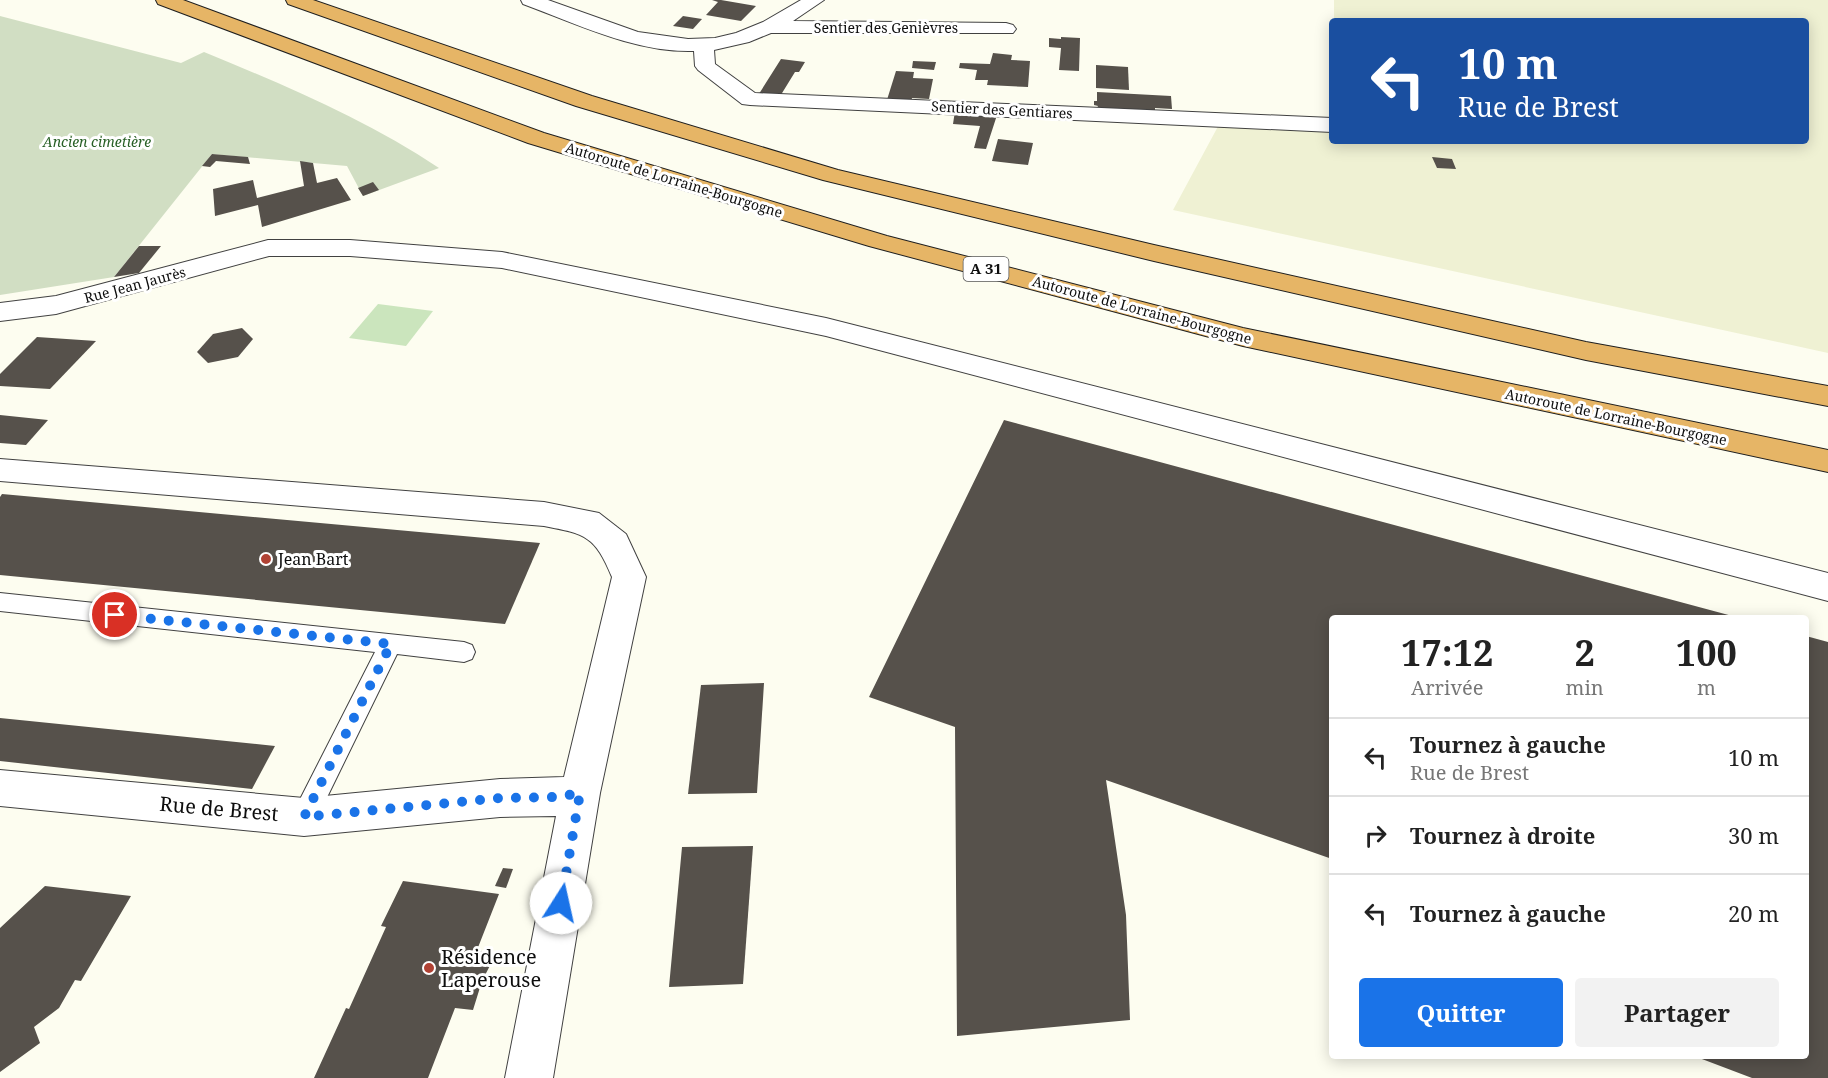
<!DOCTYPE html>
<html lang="fr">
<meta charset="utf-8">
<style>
body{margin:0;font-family:"Noto Serif",serif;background:#f2f2f2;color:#222;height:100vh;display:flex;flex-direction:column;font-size:22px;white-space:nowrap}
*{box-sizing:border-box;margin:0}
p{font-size:20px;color:#767676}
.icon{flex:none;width:33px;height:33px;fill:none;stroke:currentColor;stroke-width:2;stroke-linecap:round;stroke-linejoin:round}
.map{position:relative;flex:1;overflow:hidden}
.sheet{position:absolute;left:1329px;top:615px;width:480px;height:444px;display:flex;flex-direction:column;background:#fff;border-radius:6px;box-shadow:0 3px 15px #0003}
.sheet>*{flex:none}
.hud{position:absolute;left:1329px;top:18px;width:480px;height:126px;border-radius:6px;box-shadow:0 3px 15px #0003;background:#1a4fa0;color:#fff;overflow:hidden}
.pin{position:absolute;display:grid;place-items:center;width:51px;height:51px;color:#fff;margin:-26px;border:3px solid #fff;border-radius:50%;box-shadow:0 2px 6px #0007}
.me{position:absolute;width:66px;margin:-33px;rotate:10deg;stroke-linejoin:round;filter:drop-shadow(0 0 4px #0008)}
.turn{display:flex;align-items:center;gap:21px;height:126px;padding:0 30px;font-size:27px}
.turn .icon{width:78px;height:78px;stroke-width:2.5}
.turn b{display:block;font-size:42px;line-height:51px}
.eta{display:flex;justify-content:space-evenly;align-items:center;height:102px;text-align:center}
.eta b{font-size:36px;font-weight:700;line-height:42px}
.action{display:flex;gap:12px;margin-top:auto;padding:12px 30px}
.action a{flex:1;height:69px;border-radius:6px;background:#1a73e8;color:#fff;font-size:24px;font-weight:700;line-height:69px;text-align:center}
.action a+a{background:#f2f2f2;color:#222}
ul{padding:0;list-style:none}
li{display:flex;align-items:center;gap:18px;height:78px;padding:0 30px;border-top:2px solid #e0e0e0}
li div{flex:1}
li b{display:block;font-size:22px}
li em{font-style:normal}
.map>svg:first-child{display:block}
.farmland{fill:#eff1d3}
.green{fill:#cbe5bd}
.cemetery{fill:#d1dec3}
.building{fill:#56514b}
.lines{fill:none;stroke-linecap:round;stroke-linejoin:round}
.lane-casing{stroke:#414141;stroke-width:2}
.street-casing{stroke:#414141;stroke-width:2}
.highway-casing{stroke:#1f1f1f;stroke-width:2}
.lane{fill:#fff;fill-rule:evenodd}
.street{fill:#fff;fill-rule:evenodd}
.highway{fill:#e6b566;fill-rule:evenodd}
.route{stroke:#1a73e8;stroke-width:10;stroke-dasharray:0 18}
.poi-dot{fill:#b04234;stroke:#fff;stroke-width:2}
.labels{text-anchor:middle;stroke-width:6;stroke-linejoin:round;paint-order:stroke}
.far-street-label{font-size:14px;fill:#0e0e0e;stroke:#fff}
.far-park-label{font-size:14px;font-style:italic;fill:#275f25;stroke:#fff}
.shield{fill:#fff;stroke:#565656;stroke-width:1.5}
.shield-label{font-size:15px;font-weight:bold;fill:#0e0e0e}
.poi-label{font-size:16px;fill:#0e0e0e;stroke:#fff;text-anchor:start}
.near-street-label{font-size:20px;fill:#0e0e0e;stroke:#fff}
.near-poi-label{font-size:20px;fill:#0e0e0e;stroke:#fff;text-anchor:start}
</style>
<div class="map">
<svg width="1828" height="1078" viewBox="0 0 1828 1078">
<rect width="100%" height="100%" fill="#fdfdf0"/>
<!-- farmland -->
<path class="farmland" d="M1334,0H1828V353L1173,210L1222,119L1332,125V141H1806V21H1334Z"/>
<!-- green -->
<path class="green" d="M378,304L433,311L406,346L349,338Z"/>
<!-- cemetery -->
<path class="cemetery" d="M0,16L181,63L204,52C284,85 367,120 439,168L363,196L347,166L212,154L114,277L0,295Z"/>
<!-- building -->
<g class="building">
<path d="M712,0H721L756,6L741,21L706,15L718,2Z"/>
<path d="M683,16L702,19L693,29L673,26Z"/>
<path d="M1061,37L1080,38L1079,71L1059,70L1061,48L1049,47V38L1061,39Z"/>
<path d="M993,53L1012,55L1011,60L1030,61L1028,87L987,85L988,80H975L977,70L959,68L960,63L990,64Z"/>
<path d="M781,59L805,62L799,72H795L779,98L757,97Z"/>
<path d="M913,61L936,62L934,70L912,68Z"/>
<path d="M1096,65L1128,67L1129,90L1096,88Z"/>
<path d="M896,71L914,72L913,78L933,79L929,99L912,98L911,104L886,103Z"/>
<path d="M1097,92L1171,96L1172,109L1155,108V111L1097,108L1098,106L1094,105V101H1097Z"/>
<path d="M955,111L998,112L986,149L974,148L980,126L953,124Z"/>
<path d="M998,139L1033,143L1028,165L992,161Z"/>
<path d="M212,154L248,157L250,164L216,161L210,167L202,166Z"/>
<path d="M1432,157L1452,159L1456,169L1437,168Z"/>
<path d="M300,161L313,163L317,183L337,178L351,200L262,227L258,205L215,216L213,189L253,180L257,198L304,186Z"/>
<path d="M373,182L379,190L363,196L358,188Z"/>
<path d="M139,246H161L139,273L114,277Z"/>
<path d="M242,328L253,339L238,357L208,363L197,352L213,334Z"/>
<path d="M37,337L96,341L50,389L0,386V374Z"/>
<path d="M0,415L48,420L26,445L0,443Z"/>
<path d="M1004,420L1736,617V618H1332V859L1106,780L1126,915L1130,1020L957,1036L955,727L869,697Z"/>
<path d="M2,494L540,543L505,624L0,575V497Z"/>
<path d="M1806,636L1828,642V1078H1752L1694,1056H1806Z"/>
<path d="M764,683L757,793L688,794L701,685Z"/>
<path d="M0,718L275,746L252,789L0,761Z"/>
<path d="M753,846L743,984L669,987L682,847Z"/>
<path d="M503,868L513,869L506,888L495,886Z"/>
<path d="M403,881L499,894L477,950L496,954L482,981L473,1010L455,1008L428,1078H314L346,1008L349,1009L386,927L381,926Z"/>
<path d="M45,886L131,896L81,981L75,980L59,1008L34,1027L40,1043L0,1072V928Z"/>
</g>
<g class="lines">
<!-- lane casing -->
<g class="lane-casing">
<path id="lane" d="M0,593L464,642L472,645L475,652L472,659L464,662L397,654L313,826L304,829L295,826L291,817L375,652L0,611Z"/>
</g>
<!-- street casing -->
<g class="street-casing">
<g id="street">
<path d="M521,0H548L638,32L688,39L715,38L736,33L763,22L801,0H824L793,21L1006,23L1013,25L1016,29L1013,33H771L749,42L714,50L715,64L755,93L1332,118V132L750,105L742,104L698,70L695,66L694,51C636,53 577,24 523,4Z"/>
<path d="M268,240H350L502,252L826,318L1828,573V601L826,336L502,268L350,256H269L56,314L0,321V303L56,296Z"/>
<path d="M0,459L544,502L599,513L626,534L646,577L600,793L553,1078H505L556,816L500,817L304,836L0,806V770L304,798L500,779L564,777L612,577C595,536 586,534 544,526L0,481Z"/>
</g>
</g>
<!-- highway casing -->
<g class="highway-casing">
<g id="highway">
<path d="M156,0H183L544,133L887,236L1243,328L1828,450V472L1243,346L869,246L528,143L158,4Z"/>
<path d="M286,0H313L592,96L838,170L1154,245L1586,342L1828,386V406L1586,360L1154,261L823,180L576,106L288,4Z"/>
</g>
</g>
<!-- lane -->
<use href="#lane" class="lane"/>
<!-- street -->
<use href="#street" class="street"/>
<!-- highway -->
<use href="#highway" class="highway"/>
</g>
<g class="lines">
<!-- route -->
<path class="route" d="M115,615L391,644L304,817L500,798L558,797L580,793L561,903"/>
</g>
<!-- markers -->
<g class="poi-dot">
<circle cx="266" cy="559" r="6"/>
<circle cx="429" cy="968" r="6"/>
</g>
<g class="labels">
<!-- far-street labels -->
<g class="far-street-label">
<text x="886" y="33">Sentier des Genièvres</text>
<text transform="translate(1002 110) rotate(3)" y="5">Sentier des Gentiares</text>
<text transform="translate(674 180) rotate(17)" y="5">Autoroute de Lorraine-Bourgogne</text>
<text transform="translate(135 285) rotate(-15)" y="5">Rue Jean Jaurès</text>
<text transform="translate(1142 310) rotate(15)" y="5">Autoroute de Lorraine-Bourgogne</text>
<text transform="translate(1616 417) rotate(12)" y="5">Autoroute de Lorraine-Bourgogne</text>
</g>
<!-- far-park labels -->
<g class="far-park-label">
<text x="97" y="147">Ancien cimetière</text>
</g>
<!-- shield labels -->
<rect class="shield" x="963.5" y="257" width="45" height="24" rx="4.5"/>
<g class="shield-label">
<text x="986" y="274">A 31</text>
</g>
<!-- poi labels -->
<g class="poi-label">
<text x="278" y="565">Jean Bart</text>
</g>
<!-- near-street labels -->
<g class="near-street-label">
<text transform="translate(219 809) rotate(5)" y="7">Rue de Brest</text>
</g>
<!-- near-poi labels -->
<g class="near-poi-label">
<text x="441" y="964">Résidence<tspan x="441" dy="23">Laperouse</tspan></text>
</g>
</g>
</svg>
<div class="pin" style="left:115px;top:615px;background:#d93025"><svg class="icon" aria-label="arrive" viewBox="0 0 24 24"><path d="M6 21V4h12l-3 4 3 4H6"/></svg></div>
<svg class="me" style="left:561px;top:903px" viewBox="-20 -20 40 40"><circle r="19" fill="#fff"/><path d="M0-13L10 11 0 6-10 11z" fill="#1a73e8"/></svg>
<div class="hud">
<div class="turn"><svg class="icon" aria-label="left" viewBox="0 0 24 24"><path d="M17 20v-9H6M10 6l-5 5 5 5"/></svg><div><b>10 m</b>Rue de Brest</div></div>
</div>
<section class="sheet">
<div class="eta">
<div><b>17:12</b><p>Arrivée</p></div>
<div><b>2</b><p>min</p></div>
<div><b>100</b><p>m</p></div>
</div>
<ul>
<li><svg class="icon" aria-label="left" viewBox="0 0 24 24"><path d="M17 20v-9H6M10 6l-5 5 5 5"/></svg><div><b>Tournez à gauche</b><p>Rue de Brest</p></div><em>10 m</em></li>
<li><svg class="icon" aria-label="right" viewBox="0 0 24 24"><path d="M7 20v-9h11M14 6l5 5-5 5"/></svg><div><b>Tournez à droite</b></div><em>30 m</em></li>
<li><svg class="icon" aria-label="left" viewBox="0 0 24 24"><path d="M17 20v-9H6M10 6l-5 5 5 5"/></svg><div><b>Tournez à gauche</b></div><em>20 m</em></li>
</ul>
<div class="action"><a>Quitter</a><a>Partager</a></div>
</section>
</div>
